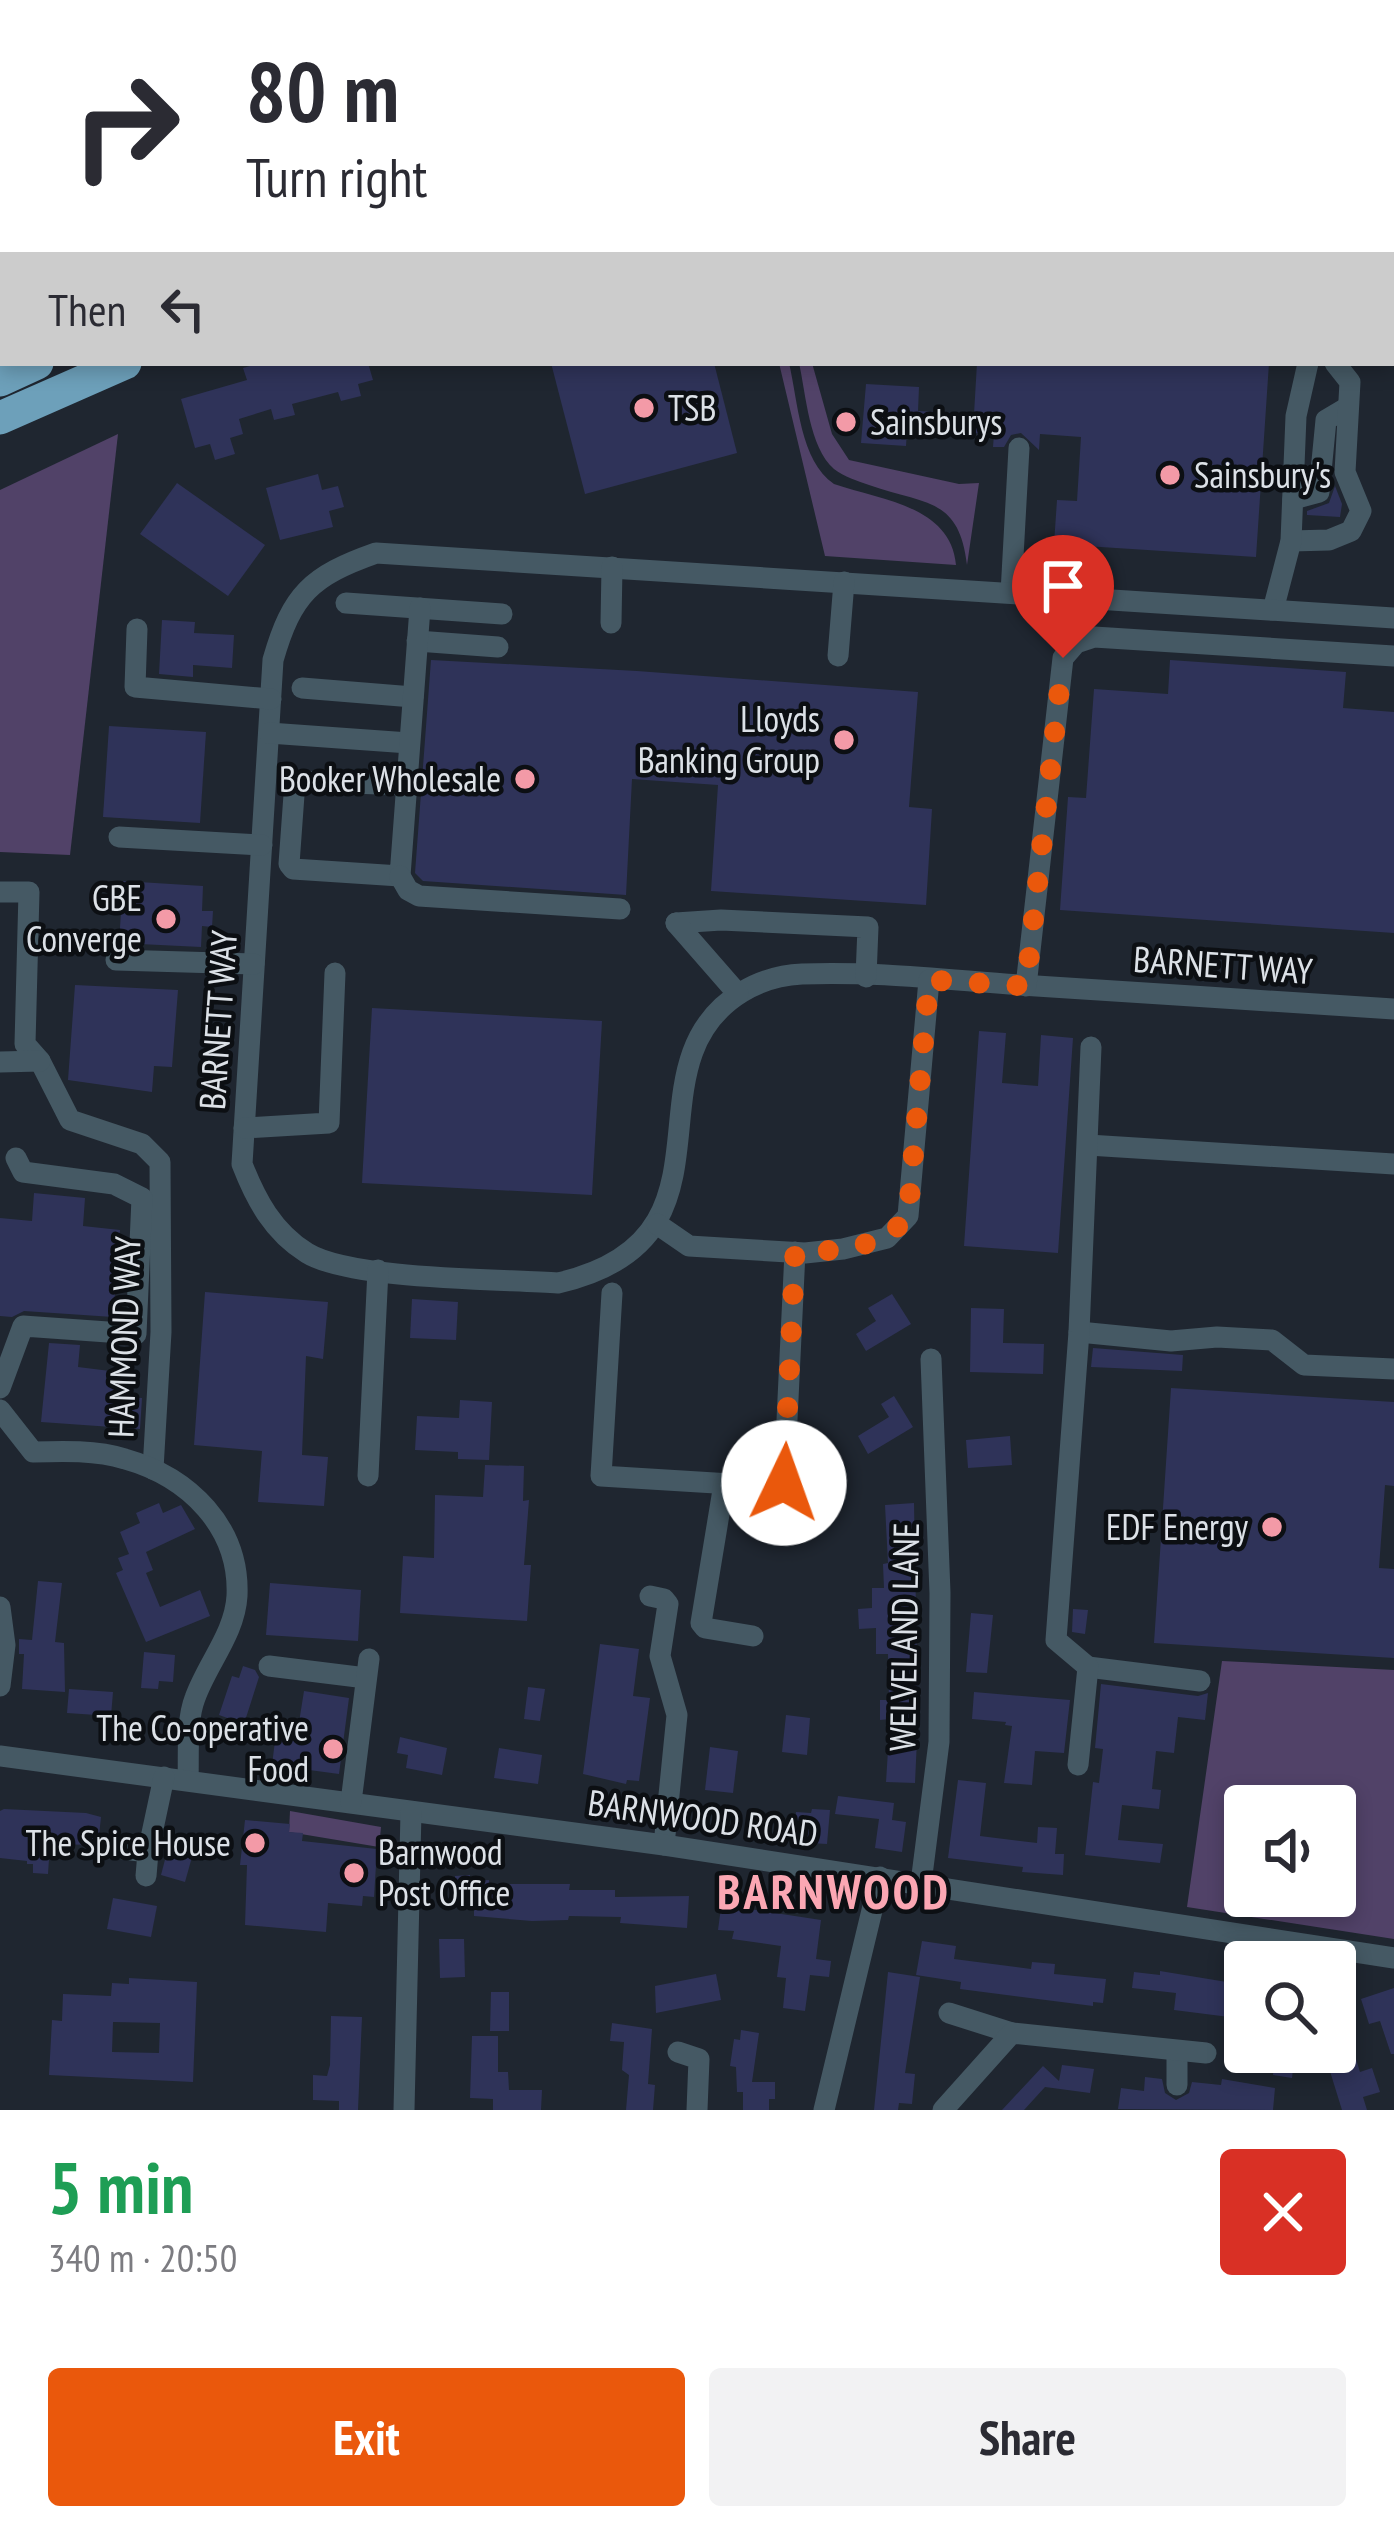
<!DOCTYPE html>
<meta charset="utf-8">
<style>
body{margin:0;font-family:"PT Sans Narrow",sans-serif;background:#f2f2f3;color:#2b2b33;height:100vh;display:flex;flex-direction:column;font-size:45px;white-space:nowrap}
*{box-sizing:border-box;margin:0}
p{font-size:39px;color:#7c7c81}
.icon{flex:none;width:66px;height:66px;fill:none;stroke:currentColor;stroke-width:2;stroke-linecap:round;stroke-linejoin:round}
.map{position:relative;height:2110px;overflow:hidden}
.side{display:flex;flex-direction:column;background:#fff;flex:1}
.side>*{flex:none}
.top-card{position:absolute;left:0px;top:0px;width:1395px;height:366px;box-shadow:0 6px 18px #0003;background:#fff;color:#2b2b33;overflow:hidden}
.fabs{position:absolute;left:1224px;top:1785px;display:grid;gap:24px}
.fabs a{display:grid;place-items:center;width:132px;height:132px;border-radius:12px;background:#fff;box-shadow:0 6px 18px #0003;font-size:60px}
.pin{position:absolute;display:grid;place-items:center;width:102px;height:102px;color:#fff;margin:-123px -51px;border-radius:50% 50% 50% 0;rotate:-45deg;box-shadow:0 0 12px #0007}
.pin .icon{rotate:45deg}
.me{position:absolute;width:132px;margin:-66px;rotate:3deg;stroke-linejoin:round;filter:drop-shadow(0 0 9px #0008)}
.turn{display:flex;align-items:center;gap:42px;height:252px;padding:0 48px;font-size:54px}
.turn .icon{width:156px;height:156px;stroke-width:2.5}
.turn b{display:block;font-size:84px;line-height:102px}
.then{display:flex;align-items:center;height:114px;padding:0 48px;background:#0003;gap:24px;font-size:45px}
.round{display:grid;place-items:center;flex:none;width:126px;height:126px;border-radius:12px;background:#f2f2f3}
.head{display:flex;align-items:center;justify-content:space-between;height:204px;padding:0 48px}
h1{font-size:72px;font-weight:700;line-height:90px;color:#1e9e55}
.action{display:flex;gap:24px;margin-top:auto;padding:24px 48px}
.action a{flex:1;height:138px;border-radius:12px;background:#ea580c;color:#fff;font-size:48px;font-weight:700;line-height:138px;text-align:center}
.action a+a{background:#f2f2f3;color:#2b2b33}
.map>svg:first-child{display:block}
.green{fill:#514268;fill-rule:evenodd}
.building{fill:#2f3359;fill-rule:evenodd}
.lines{fill:none;stroke-linecap:round;stroke-linejoin:round}
.minor{stroke:#455964;stroke-width:21}
.highway{stroke:#6da0ba;stroke-width:33}
.route{stroke:#ea580c;stroke-width:21;stroke-dasharray:0 37.8}
.poi-dot{fill:#f39aa7;stroke:#0c0f13;stroke-width:4.5}
.labels{text-anchor:middle;stroke-width:9;stroke-linejoin:round;paint-order:stroke}
.poi-label{font-size:36px;fill:#dce1e7;stroke:#0c0f13;text-anchor:end}
.street-label{font-size:36px;fill:#dce1e7;stroke:#0c0f13}
.district-label{font-size:48px;font-weight:bold;letter-spacing:3px;fill:#fba7b3;stroke:#0c0f13}
</style>
<div class="map">
<svg width="1394" height="2110" viewBox="0 0 1394 2110">
<rect width="100%" height="100%" fill="#1f2630"/>
<!-- green -->
<g class="green">
<path d="M908,0H1140L909,3Z"/>
<path d="M779,363H789C798,401 800,461 834,484C881,500 951,506 956,565L825,556Z"/>
<path d="M799,363H812L832,434L849,460L959,484L979,483L967,565C959,497 926,505 869,485C858,481 844,477 834,469C809,447 806,394 799,363Z"/>
<path d="M118,434L70,855L0,852V490Z"/>
<path d="M1222,1661L1394,1670V1939L1187,1907ZM1335,1806V1896H1245V1806Z"/>
<path d="M290,1811L381,1827L379,1847L289,1832Z"/>
</g>
<!-- building -->
<g class="building">
<path d="M260,363H368L373,380L358,384L361,396L341,401L338,392L292,404L295,415L274,420L271,409L239,419L243,434L230,438L235,454L215,460L210,444L195,448L181,399L247,380L243,368Z"/>
<path d="M551,363H714L737,453L585,494Z"/>
<path d="M977,363H1269L1256,557L1054,544L1057,500L1077,501L1081,437L1040,434L1039,450L1021,433L1011,435L1004,447H993L994,434L907,430L906,446L861,443L866,384L919,387L918,411L974,414Z"/>
<path d="M318,474L322,490L338,486L344,507L329,511L333,527L280,540L266,488Z"/>
<path d="M177,483L265,545L228,596L140,534Z"/>
<path d="M1335,486L1342,504L1340,517L1307,515V511L1329,503Z"/>
<path d="M162,620L195,622L194,633L234,635L232,668L193,665V677L159,674Z"/>
<path d="M431,660L637,671L918,692L909,807L932,809L926,905L711,891L718,785L632,779L626,895L423,881L415,873Z"/>
<path d="M1170,660L1346,672L1343,708L1394,712V933L1060,910L1068,797L1086,798L1094,689L1168,694Z"/>
<path d="M109,726L206,732L200,823L103,817Z"/>
<path d="M123,881L203,886L202,911H213L212,927L202,926L201,947L119,943Z"/>
<path d="M75,985L178,990L172,1067L154,1066L152,1092L68,1080Z"/>
<path d="M372,1008L602,1021L592,1195L362,1183Z"/>
<path d="M979,1031L1006,1033L1002,1083L1038,1086L1041,1035L1073,1038L1058,1253L964,1246Z"/>
<path d="M34,1193L85,1198L83,1226L120,1230L113,1317L24,1311L12,1317L0,1316V1218L32,1221Z"/>
<path d="M205,1292L328,1302L323,1359L306,1356L302,1455L328,1457L324,1506L258,1502L262,1451L194,1445Z"/>
<path d="M892,1294L911,1324L866,1351L856,1334L876,1321L868,1308Z"/>
<path d="M412,1299L458,1302L456,1340L410,1338Z"/>
<path d="M971,1308L1004,1309L1003,1343L1044,1344L1043,1374L970,1372Z"/>
<path d="M49,1343L80,1345L78,1367L118,1372L116,1396L142,1398L140,1429L41,1422Z"/>
<path d="M1093,1348L1183,1355L1182,1371L1091,1367Z"/>
<path d="M1171,1388L1394,1402V1486L1385,1485L1379,1568L1394,1569V1658L1154,1643Z"/>
<path d="M894,1396L913,1427L868,1454L858,1436L889,1417L881,1404Z"/>
<path d="M460,1400L492,1402L489,1460L458,1459V1452L415,1450L417,1416L459,1418Z"/>
<path d="M1010,1436L1012,1465L968,1468L966,1440Z"/>
<path d="M485,1465L524,1466L523,1501L529,1500L524,1565H531L527,1621L400,1613L403,1556L434,1558L435,1495L483,1497Z"/>
<path d="M159,1503L163,1513L181,1505L195,1529L146,1552L153,1570L146,1573L160,1607L200,1590L210,1616L146,1642L116,1573L123,1570L118,1558L129,1554L120,1532L140,1523L136,1513Z"/>
<path d="M914,1503L918,1718L915,1783L886,1782L890,1719L880,1720V1700H889L888,1654H876V1628L859,1629L858,1609L872,1608V1588H884L883,1564L888,1563L885,1505Z"/>
<path d="M38,1581L62,1583L55,1642L64,1643L65,1692L22,1689L24,1654H19V1639L32,1640Z"/>
<path d="M270,1583L361,1590L358,1641L266,1635Z"/>
<path d="M1073,1609L1088,1610L1085,1634L1072,1632Z"/>
<path d="M971,1613L993,1615L987,1673L966,1672Z"/>
<path d="M600,1644L639,1649L633,1696L650,1698L639,1781L627,1780L626,1784L583,1774Z"/>
<path d="M144,1652L175,1655L173,1682L159,1681L158,1689L141,1688Z"/>
<path d="M243,1666L255,1670L259,1677L244,1724L219,1715L232,1676L239,1678Z"/>
<path d="M1101,1684L1198,1696L1208,1693L1205,1720L1178,1717L1174,1753L1156,1751L1152,1789L1161,1790L1159,1809L1122,1805L1118,1840L1163,1844L1160,1863L1085,1855L1093,1782L1099,1783L1103,1749L1095,1748Z"/>
<path d="M528,1687L545,1689L540,1721L524,1719Z"/>
<path d="M69,1689L113,1692L111,1716L67,1713Z"/>
<path d="M304,1691L349,1698L339,1774L272,1765L276,1733L297,1735Z"/>
<path d="M974,1692L1070,1700L1064,1753L1035,1751L1032,1785L1004,1783L1012,1726L1005,1725L1006,1722L972,1719Z"/>
<path d="M786,1715L810,1718L807,1755L782,1752Z"/>
<path d="M400,1737L447,1748L442,1775L406,1768L408,1755L397,1753Z"/>
<path d="M710,1747L738,1751L733,1793L705,1790Z"/>
<path d="M499,1748L542,1755L538,1784L494,1778Z"/>
<path d="M958,1780L986,1783L980,1836L1037,1843L1038,1827L1057,1828L1055,1854H1064L1063,1875L1022,1872L1023,1867L948,1858Z"/>
<path d="M838,1796L894,1803L892,1820L906,1822L902,1852L875,1848L879,1819L835,1814Z"/>
<path d="M4,1809L86,1813L101,1817L98,1845L50,1844L48,1874L33,1873V1864H27V1861L0,1858V1811Z"/>
<path d="M812,1809L830,1810L827,1844L794,1842L796,1812L811,1813Z"/>
<path d="M245,1820L290,1824L289,1832L303,1833L302,1841L377,1849L374,1897L363,1896L362,1906L328,1903L326,1932L245,1925L247,1865H240Z"/>
<path d="M172,1833L197,1839L185,1882L161,1875Z"/>
<path d="M470,1875V1881L489,1880V1884H570L569,1890H615V1897L689,1896L687,1928L620,1923L621,1917L569,1916L568,1920L532,1921L474,1916V1905H455V1876Z"/>
<path d="M113,1898L157,1906L151,1937L107,1929Z"/>
<path d="M722,1900L749,1904V1909L821,1920L816,1959L831,1961L829,1977L810,1975L805,2011L783,2008L786,1978L777,1977L781,1946L732,1939L734,1931L718,1930Z"/>
<path d="M439,1939H464L465,1977L440,1978Z"/>
<path d="M922,1941L956,1946L954,1959L1031,1969L1032,1962L1055,1964L1054,1974L1106,1979L1103,2003L1093,2002V2006L960,1989L961,1982L916,1975Z"/>
<path d="M1160,1971L1245,1985V2019L1174,2010L1176,1993L1132,1988L1134,1972L1160,1975Z"/>
<path d="M888,1972L920,1977L905,2073L915,2074L912,2104L899,2103L898,2110H874Z"/>
<path d="M716,1974L721,2000L656,2013L655,1986Z"/>
<path d="M129,1978L197,1982L193,2082L49,2075L52,2020L62,2021L63,1994L111,1996L112,1983L129,1984ZM113,2022L160,2023L159,2053L112,2052Z"/>
<path d="M1394,1988V2054H1391L1380,2021L1369,2024L1361,1999Z"/>
<path d="M491,1992H509V2031H490Z"/>
<path d="M1339,2004L1360,2072L1372,2068L1380,2092L1363,2097L1367,2110H1342L1324,2052H1335V2005Z"/>
<path d="M331,2016L362,2017L358,2110H339V2101L313,2100V2075L327,2076L330,2065Z"/>
<path d="M612,2023L652,2029L648,2084L655,2085L653,2110H626L629,2075L622,2070L624,2042L610,2041Z"/>
<path d="M741,2030L759,2033L752,2082H775V2099H769V2110H743V2092H737L736,2067L730,2066L734,2039L740,2040Z"/>
<path d="M472,2036H498V2072H508L509,2090H542L541,2110H493V2099L470,2098Z"/>
<path d="M1276,2052H1295L1292,2078L1273,2075Z"/>
<path d="M1062,2065L1094,2069L1090,2093L1045,2087L1024,2110H1002L1043,2066L1059,2081Z"/>
<path d="M1145,2077L1162,2079L1165,2093L1176,2100L1189,2093L1192,2082L1221,2085L1222,2079L1275,2088L1273,2110L1118,2109L1121,2088L1144,2091Z"/>
</g>
<g class="lines">
<!-- minor -->
<g class="minor">
<path d="M484,0L488,3"/>
<path d="M765,0L772,3"/>
<path d="M813,0V3"/>
<path d="M679,3L682,0"/>
<path d="M725,3L731,0"/>
<path d="M0,84L3,86"/>
<path d="M0,110L3,112"/>
<path d="M0,274L3,273"/>
<path d="M1293,499L1319,492L1326,420L1348,407"/>
<path d="M1291,541L1329,540L1351,531L1361,511L1345,472L1350,382L1335,363"/>
<path d="M1011,593L1019,448"/>
<path d="M346,603L502,614"/>
<path d="M1273,610L1291,541L1296,416L1308,363"/>
<path d="M1394,618L376,553C311,576 292,594 273,660L242,1164C256,1200 273,1232 307,1253C351,1280 501,1279 558,1283C751,1239 621,1066 742,992C760,981 780,975 802,974C874,971 949,980 1021,985C1145,993 1270,1001 1394,1009"/>
<path d="M611,623L612,567"/>
<path d="M137,629L135,687L271,699"/>
<path d="M417,641L498,647"/>
<path d="M838,656L844,582"/>
<path d="M302,688L413,697"/>
<path d="M269,733L409,743"/>
<path d="M407,785L295,781L289,864L293,869L400,876L420,608"/>
<path d="M119,837L262,845"/>
<path d="M400,876L408,890L419,896L620,909"/>
<path d="M0,892H29L25,1044L40,1061L70,1120L142,1144L160,1162L161,1332L153,1469"/>
<path d="M676,923L721,920L868,927L866,977"/>
<path d="M676,923L738,994"/>
<path d="M116,960L254,964"/>
<path d="M1026,986L1063,658L1076,643L1094,637L1394,656"/>
<path d="M0,1062L40,1061"/>
<path d="M244,1128L329,1123L335,973"/>
<path d="M1088,1145L1394,1164"/>
<path d="M657,1224L689,1246L805,1253L843,1249L887,1238L908,1216L929,980"/>
<path d="M612,1293L601,1476L779,1487L784,1483L795,1252"/>
<path d="M1079,1332L1171,1341L1217,1337L1272,1340L1304,1365L1394,1369"/>
<path d="M0,1388L23,1326L136,1334L142,1198L114,1184L23,1172L16,1158"/>
<path d="M0,1410L33,1452C62,1451 97,1450 125,1459C189,1477 240,1527 237,1596C235,1633 207,1664 195,1698C186,1721 189,1755 188,1780"/>
<path d="M368,1476L378,1270"/>
<path d="M724,1484L701,1623L705,1628L753,1636"/>
<path d="M650,1596L664,1599L668,1604L660,1656L677,1715L664,1845"/>
<path d="M0,1607L5,1645L0,1686"/>
<path d="M269,1666L366,1678"/>
<path d="M1088,1667L1200,1681"/>
<path d="M0,1756L664,1845L1394,1958"/>
<path d="M1078,1765L1088,1667L1056,1640L1079,1332L1091,1047"/>
<path d="M351,1802L369,1659"/>
<path d="M123,1849L148,1852L164,1777"/>
<path d="M146,1876L148,1852"/>
<path d="M921,1883L939,1742L940,1593L931,1359"/>
<path d="M949,2013L1012,2033"/>
<path d="M678,2052L699,2059L697,2110"/>
<path d="M1177,2052V2085"/>
<path d="M404,2110L411,1812"/>
<path d="M824,2110L880,1877"/>
<path d="M943,2110L1012,2033L1206,2053"/>
</g>
<!-- highway -->
<g class="highway">
<path d="M1182,3L1199,0"/>
<path d="M1392,5L1394,4"/>
<path d="M0,380L37,363"/>
<path d="M0,418L125,363"/>
</g>
</g>
<g class="lines">
<!-- route -->
<path class="route" d="M784,1483L795,1252L843,1250L887,1238L908,1216L929,980L1026,986L1063,658"/>
</g>
<!-- markers -->
<g class="poi-dot">
<circle cx="644" cy="408" r="12"/>
<circle cx="846" cy="422" r="12"/>
<circle cx="1170" cy="475" r="12"/>
<circle cx="844" cy="740" r="12"/>
<circle cx="525" cy="779" r="12"/>
<circle cx="166" cy="919" r="12"/>
<circle cx="1272" cy="1527" r="12"/>
<circle cx="333" cy="1749" r="12"/>
<circle cx="255" cy="1843" r="12"/>
<circle cx="354" cy="1873" r="12"/>
</g>
<g class="labels">
<!-- poi labels -->
<g class="poi-label">
<text x="668" y="421" text-anchor="start">TSB</text>
<text x="870" y="435" text-anchor="start">Sainsburys</text>
<text x="1194" y="488" text-anchor="start">Sainsbury's</text>
<text x="820" y="732">Lloyds<tspan x="820" dy="41">Banking Group</tspan></text>
<text x="501" y="792">Booker Wholesale</text>
<text x="142" y="911">GBE<tspan x="142" dy="41">Converge</tspan></text>
<text x="1248" y="1540">EDF Energy</text>
<text x="309" y="1741">The Co-operative<tspan x="309" dy="41">Food</tspan></text>
<text x="231" y="1856">The Spice House</text>
<text x="378" y="1865" text-anchor="start">Barnwood<tspan x="378" dy="41">Post Office</tspan></text>
</g>
<!-- street labels -->
<g class="street-label">
<text transform="translate(1223 965) rotate(4)" y="13">BARNETT WAY</text>
<text transform="translate(218 1020) rotate(-86)" y="13">BARNETT WAY</text>
<text transform="translate(124 1337) rotate(-88)" y="13">HAMMOND WAY</text>
<text transform="translate(904 1637) rotate(-89)" y="13">WELVELAND LANE</text>
<text transform="translate(703 1818) rotate(8)" y="13">BARNWOOD ROAD</text>
</g>
<!-- district labels -->
<g class="district-label">
<text x="834" y="1909">BARNWOOD</text>
</g>
</g>
</svg>
<div class="fabs">
<a><svg class="icon" aria-label="sound" viewBox="0 0 24 24"><path d="M4 9h4l5-4v14l-5-4H4zM17 9q2 3 0 6"/></svg></a>
<a><svg class="icon" aria-label="search" viewBox="0 0 24 24"><circle cx="10" cy="10" r="6"/><path d="M15 15l6 6"/></svg></a>
</div>
<div class="pin" style="left:1063px;top:658px;background:#d93025"><svg class="icon" aria-label="arrive" viewBox="0 0 24 24"><path d="M6 21V4h12l-3 4 3 4H6"/></svg></div>
<svg class="me" style="left:784px;top:1483px" viewBox="-20 -20 40 40"><circle r="19" fill="#fff"/><path d="M0-13L10 11 0 6-10 11z" fill="#ea580c"/></svg>
<div class="top-card">
<div class="turn"><svg class="icon" aria-label="right" viewBox="0 0 24 24"><path d="M7 20v-9h11M14 6l5 5-5 5"/></svg><div><b>80 m</b>Turn right</div></div>
<div class="then">Then<svg class="icon" aria-label="left" viewBox="0 0 24 24"><path d="M17 20v-9H6M10 6l-5 5 5 5"/></svg></div>
</div>
</div>
<section class="side">
<div class="head"><div><h1>5 min</h1><p>340 m · 20:50</p></div><a class="round" style="background:#d93025;color:#fff"><svg class="icon" aria-label="close" viewBox="0 0 24 24"><path d="M6 6l12 12M18 6L6 18"/></svg></a></div>
<div class="action"><a>Exit</a><a>Share</a></div>
</section>
